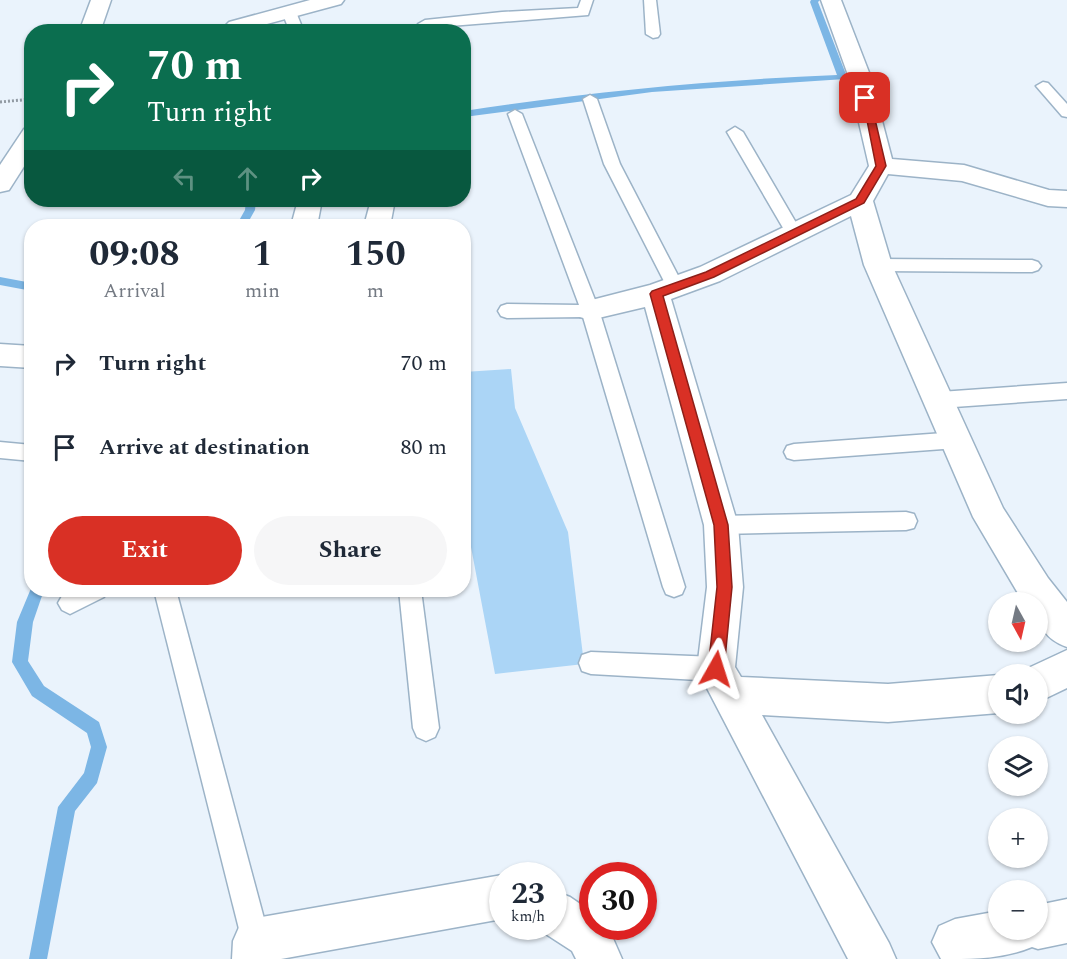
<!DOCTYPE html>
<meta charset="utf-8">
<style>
body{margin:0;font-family:Spectral,serif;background:#f6f6f7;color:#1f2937;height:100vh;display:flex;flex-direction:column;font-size:22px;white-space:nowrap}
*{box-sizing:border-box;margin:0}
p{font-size:20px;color:#747a83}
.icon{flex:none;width:33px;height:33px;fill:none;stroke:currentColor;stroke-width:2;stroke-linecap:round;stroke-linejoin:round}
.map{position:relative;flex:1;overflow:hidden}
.details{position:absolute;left:24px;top:219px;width:447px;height:378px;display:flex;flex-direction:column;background:#fff;border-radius:24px;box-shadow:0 2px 4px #0004}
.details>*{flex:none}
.guide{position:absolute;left:24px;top:24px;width:447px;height:183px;border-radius:24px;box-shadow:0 2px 4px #0004;background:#0b6e4f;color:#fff;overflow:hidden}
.needle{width:39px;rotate:172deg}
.tools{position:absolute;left:988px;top:592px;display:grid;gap:12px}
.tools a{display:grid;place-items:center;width:60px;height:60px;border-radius:50%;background:#fff;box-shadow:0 2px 4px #0004;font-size:30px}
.speed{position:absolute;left:489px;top:862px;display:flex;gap:12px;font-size:30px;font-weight:700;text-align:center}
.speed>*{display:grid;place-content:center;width:78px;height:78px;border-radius:50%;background:#fff;box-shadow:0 2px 4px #0004;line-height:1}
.speed small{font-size:15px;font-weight:400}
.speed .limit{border:9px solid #d22;background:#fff;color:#111}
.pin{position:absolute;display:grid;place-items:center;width:51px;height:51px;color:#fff;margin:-26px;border-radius:12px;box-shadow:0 3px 9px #0006}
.me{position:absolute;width:66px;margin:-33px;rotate:6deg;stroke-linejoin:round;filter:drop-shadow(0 0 4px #0008)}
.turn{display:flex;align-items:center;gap:21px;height:126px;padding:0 24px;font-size:27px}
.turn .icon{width:78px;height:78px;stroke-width:2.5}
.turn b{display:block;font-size:42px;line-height:51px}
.lanes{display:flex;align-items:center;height:57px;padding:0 24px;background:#0003;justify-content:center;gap:30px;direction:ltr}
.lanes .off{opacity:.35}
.eta{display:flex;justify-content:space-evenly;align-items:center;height:102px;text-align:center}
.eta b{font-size:36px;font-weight:700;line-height:42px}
.cta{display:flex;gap:12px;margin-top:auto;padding:12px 24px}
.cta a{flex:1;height:69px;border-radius:36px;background:#d93025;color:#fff;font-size:24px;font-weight:700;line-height:69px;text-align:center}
.cta a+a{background:#f6f6f7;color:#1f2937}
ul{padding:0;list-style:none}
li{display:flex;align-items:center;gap:18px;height:84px;padding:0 24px}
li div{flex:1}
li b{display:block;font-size:22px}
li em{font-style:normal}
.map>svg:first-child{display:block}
.green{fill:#abd5f6}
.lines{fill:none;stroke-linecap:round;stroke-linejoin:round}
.stream{fill:#7cb6e5;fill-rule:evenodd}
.lane-casing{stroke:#9cb3c7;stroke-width:3}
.street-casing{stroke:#9cb3c7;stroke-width:3}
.path{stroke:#919aa3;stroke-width:3;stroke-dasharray:2 2;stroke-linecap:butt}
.lane{fill:#fff;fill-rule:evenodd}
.street{fill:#fff;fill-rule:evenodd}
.route{fill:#d93025;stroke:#8d1f18;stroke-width:1.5}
</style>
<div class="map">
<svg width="1067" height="959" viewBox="0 0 1067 959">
<rect width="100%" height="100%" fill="#eaf3fc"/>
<!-- green -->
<path class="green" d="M511,369L515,408L568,532L584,664L495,674L464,510V372Z"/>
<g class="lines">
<!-- stream -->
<g class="stream">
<path d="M811,0H820L818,2L847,77L845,79L652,92L464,117V111C588,92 712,80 837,75L810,2Z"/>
<path d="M246,200H256L255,210L246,226H236L245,210Z"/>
<path d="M0,277L32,283V291L0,285Z"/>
<path d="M32,586V590H44L33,622L28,661L44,686L99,722L107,747L97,783L75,811L47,959H29L58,807L84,773L91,747L87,733L32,696L12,662L17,622Z"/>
</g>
<!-- lane casing -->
<g class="lane-casing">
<g id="lane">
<path d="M581,0H593L588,15L425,28L418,24L425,20L502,12L578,8Z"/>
<path d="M644,0H656L660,34L658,37L653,38L646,34Z"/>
<path d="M289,8L296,12L304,32H290L282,12Z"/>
<path d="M1043,82L1048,83L1067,104V117L1062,116L1036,86Z"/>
<path d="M590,95L597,99L620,164L684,287L681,291L675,293L669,291L604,164L583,99Z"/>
<path d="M515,110L522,114L599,310L685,587L682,594L674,597L666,594L663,587L583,317L507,318L501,316L498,311L501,306L507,304L579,305L508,114Z"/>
<path d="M735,127L743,132L802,233L800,237H788L786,233L727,132Z"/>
<path d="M878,259L1032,260L1038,262L1041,266L1038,270L1032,272L878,271L872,269L869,265L872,261Z"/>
<path d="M1067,383V399L940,408L933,405L930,400L933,395L940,392Z"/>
<path d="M957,432L964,434L967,440L964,446L957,448L794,460L787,458L784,452L787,446L794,444Z"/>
<path d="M0,442L32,445V461L0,458Z"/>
<path d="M906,512L914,514L917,521L914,528L906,530L721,534L713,532L710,525L713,518L721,516Z"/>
<path d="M74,590H107L104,597L70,614L62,610L58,603L62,596Z"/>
<path d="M154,590H176L270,941L266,951L256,955L246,951L242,941Z"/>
<path d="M399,590H421L439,728L435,737L426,741L417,737L413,728Z"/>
<path d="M591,652L716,657L725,661L728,669L725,677L716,681L591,674L582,671L579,663L582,655Z"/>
</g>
</g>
<!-- street casing -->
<g class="street-casing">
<g id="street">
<path d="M91,0H111L100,32H79Z"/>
<path d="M310,0H344L341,4L248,29V32H227L225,26L229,22Z"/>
<path d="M821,0H841L870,75L892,159L964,165L1049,190L1067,191V207L1048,206L962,181L888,174L873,201L892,265L1003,508L1048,578L1067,602V647C1045,639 1038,626 1038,603H1024L1022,600L973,517L864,265L851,216L720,281L671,299L738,525L743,587L735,667L741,677L888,684L999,675V713L888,722L762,715L889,943L896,959H848L697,669L707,587L704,525L645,307L590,320L580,317L576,310L580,303L650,285L700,267L851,195L869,166L848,75Z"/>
<path d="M32,127V154L9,190L0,192V165L24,129Z"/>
<path d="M298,200H322L317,226H291Z"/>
<path d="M371,200H395L390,226H364Z"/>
<path d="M0,344L32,346V368L0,366Z"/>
<path d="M1067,650V688L1038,702V675H1022L1024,670Z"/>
<path d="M502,875L504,876H502V919L281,959H232L233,941L240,925L256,918Z"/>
<path d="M554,891L570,897L592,912V927H608L622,959H576L572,951L538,929V927H554Z"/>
<path d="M1067,899V943L1038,949L1032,947C1003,959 973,959 941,959L932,942L939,926L955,919L999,911V930H1038V905Z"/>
</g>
</g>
<!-- path -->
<path class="path" d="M0,102L32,99"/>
<!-- lane -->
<use href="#lane" class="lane"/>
<!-- street -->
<use href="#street" class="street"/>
</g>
<!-- route -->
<path class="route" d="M862,95L870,98L886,166L864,203L714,277L663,296L728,525L732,587L724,669L722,674L716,676L710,674L708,669L717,587L714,525L650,294L652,291L706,272L856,199L876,166Z"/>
</svg>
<div class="tools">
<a><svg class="needle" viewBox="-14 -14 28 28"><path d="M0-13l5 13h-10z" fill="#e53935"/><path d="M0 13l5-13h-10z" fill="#747a83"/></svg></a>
<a><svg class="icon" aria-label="sound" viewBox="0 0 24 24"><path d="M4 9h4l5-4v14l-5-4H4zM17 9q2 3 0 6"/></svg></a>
<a><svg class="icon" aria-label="layers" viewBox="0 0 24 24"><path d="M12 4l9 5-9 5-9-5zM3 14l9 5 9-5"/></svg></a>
<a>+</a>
<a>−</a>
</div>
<div class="speed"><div>23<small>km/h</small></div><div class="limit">30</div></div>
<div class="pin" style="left:865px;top:98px;background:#d93025"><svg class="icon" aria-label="arrive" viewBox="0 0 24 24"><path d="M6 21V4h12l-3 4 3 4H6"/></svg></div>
<svg class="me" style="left:716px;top:669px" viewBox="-20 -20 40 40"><path d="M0-17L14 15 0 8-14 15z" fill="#d93025" stroke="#fff" stroke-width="4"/></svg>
<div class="guide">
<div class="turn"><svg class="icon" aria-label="right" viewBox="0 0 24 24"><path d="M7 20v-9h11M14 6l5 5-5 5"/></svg><div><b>70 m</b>Turn right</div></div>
<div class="lanes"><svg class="icon off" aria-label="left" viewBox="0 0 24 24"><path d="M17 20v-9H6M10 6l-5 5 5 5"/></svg><svg class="icon off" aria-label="ahead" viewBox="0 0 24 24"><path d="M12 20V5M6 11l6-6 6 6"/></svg><svg class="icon" aria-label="right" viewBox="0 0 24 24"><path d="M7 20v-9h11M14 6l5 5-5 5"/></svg></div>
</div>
<section class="details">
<div class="eta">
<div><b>09:08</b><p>Arrival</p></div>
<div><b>1</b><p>min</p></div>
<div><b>150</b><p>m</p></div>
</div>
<ul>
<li><svg class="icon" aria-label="right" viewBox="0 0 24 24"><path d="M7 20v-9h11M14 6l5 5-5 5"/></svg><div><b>Turn right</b></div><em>70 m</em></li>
<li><svg class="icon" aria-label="arrive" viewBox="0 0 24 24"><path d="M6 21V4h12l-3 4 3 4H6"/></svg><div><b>Arrive at destination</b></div><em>80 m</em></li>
</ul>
<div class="cta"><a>Exit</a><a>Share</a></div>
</section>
</div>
